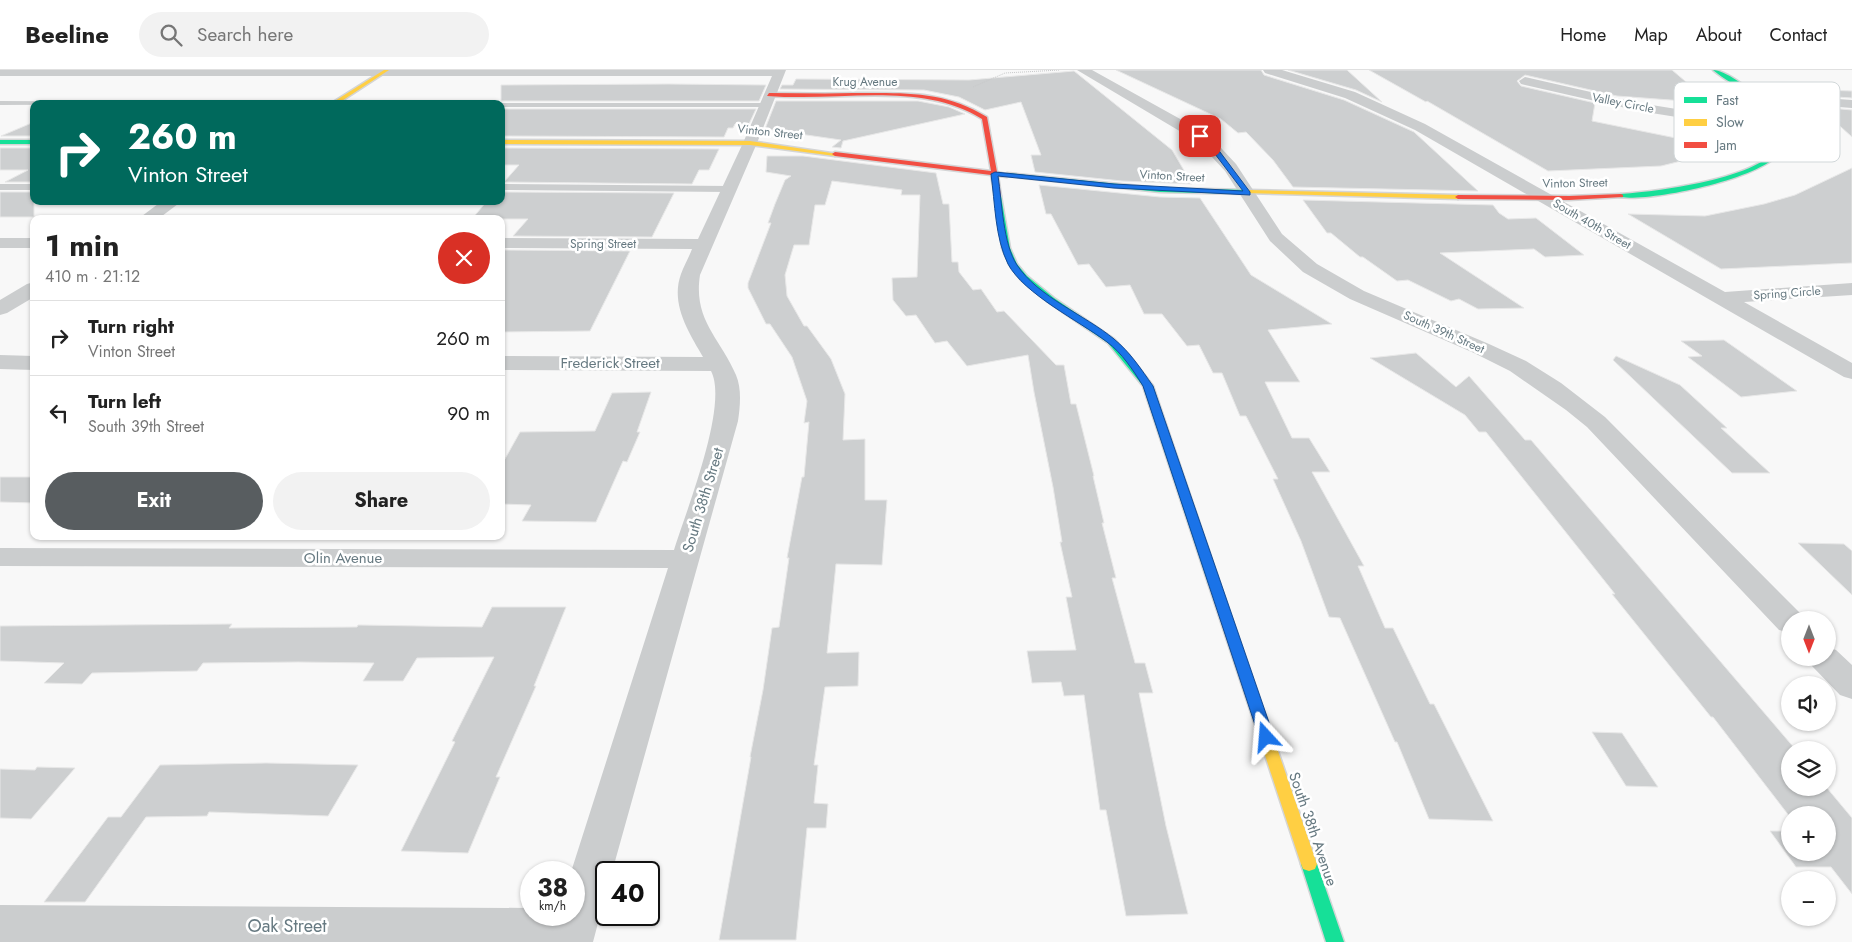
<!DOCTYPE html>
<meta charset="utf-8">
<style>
body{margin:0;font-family:Jost,sans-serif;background:#f2f2f2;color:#222;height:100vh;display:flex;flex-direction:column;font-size:19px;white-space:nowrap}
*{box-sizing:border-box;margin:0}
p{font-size:16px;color:#767676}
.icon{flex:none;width:28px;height:28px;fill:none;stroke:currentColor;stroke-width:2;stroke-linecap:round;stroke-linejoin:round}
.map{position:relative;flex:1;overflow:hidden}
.side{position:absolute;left:30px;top:145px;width:475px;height:325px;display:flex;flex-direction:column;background:#fff;border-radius:10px;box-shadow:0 1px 4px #0004}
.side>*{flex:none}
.hud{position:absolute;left:30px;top:30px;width:475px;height:105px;border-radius:10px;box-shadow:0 1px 4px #0004;background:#00695c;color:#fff;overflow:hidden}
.needle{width:32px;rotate:180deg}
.fabs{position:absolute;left:1781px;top:541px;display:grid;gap:10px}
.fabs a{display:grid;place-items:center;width:55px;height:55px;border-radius:50%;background:#fff;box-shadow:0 1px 4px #0004;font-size:25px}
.speed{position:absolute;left:520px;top:791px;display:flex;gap:10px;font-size:25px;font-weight:700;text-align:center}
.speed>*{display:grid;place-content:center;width:65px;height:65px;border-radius:50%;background:#fff;box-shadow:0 1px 4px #0004;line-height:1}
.speed small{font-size:12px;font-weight:400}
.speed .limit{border:2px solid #111;border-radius:8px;background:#fff;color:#111}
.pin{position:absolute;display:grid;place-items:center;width:42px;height:42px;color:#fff;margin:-21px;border-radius:10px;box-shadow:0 2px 8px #0006}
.me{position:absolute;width:55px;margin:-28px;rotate:341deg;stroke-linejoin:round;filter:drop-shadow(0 0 4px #0008)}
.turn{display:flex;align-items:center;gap:18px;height:105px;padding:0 15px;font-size:22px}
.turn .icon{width:65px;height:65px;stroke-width:2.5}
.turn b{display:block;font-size:35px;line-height:42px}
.round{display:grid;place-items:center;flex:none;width:52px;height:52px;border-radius:26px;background:#f2f2f2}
.overview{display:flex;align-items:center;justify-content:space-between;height:85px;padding:0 15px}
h1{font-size:30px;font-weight:700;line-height:38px}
.action{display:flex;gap:10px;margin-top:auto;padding:10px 15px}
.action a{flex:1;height:58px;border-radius:30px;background:#585d60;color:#fff;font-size:20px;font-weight:700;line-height:58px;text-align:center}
.action a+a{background:#f2f2f2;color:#222}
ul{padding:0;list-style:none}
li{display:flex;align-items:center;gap:15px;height:75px;padding:0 15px;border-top:1px solid #e0e0e0}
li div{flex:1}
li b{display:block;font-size:19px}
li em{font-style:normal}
header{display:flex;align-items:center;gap:30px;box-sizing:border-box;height:70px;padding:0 25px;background:#fff;border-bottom:1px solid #e0e0e0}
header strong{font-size:24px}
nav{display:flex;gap:28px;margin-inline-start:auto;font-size:18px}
.search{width:350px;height:45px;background:#f2f2f2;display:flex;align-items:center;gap:12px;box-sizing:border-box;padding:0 18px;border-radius:28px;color:#767676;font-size:19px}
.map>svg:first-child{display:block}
.building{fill:#cdcfd0;stroke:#e8e8e8}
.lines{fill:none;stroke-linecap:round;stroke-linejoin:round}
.fast-casing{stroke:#d4d5d6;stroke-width:3}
.slow-casing{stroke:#d4d5d6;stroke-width:3}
.jam-casing{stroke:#d4d5d6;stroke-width:3}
.path{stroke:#c8c9ca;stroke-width:1;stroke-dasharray:1 1;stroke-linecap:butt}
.lane{fill:#cbcdce;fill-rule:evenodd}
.street{fill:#cbcdce;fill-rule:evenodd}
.fast{fill:#16e098;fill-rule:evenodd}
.slow{fill:#ffcf43;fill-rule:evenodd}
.jam{fill:#f24e42;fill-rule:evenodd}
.route{fill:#1a73e8;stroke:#114b97}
.labels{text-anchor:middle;stroke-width:5;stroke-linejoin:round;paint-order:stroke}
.far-street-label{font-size:12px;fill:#667981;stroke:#fff}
.street-label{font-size:15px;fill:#667981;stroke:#fff}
.near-street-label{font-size:18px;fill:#667981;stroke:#fff}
.key{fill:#fff;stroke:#d1d7d9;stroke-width:1}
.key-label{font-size:14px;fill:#667981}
</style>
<header>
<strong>Beeline</strong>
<div class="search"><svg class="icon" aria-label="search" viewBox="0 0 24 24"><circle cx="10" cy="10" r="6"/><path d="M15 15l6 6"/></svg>Search here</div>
<nav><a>Home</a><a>Map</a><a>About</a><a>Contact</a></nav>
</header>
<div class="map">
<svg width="1852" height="872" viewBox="0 0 1852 872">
<rect width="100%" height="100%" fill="#f8f8f8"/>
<!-- building -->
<g class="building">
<path d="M1116,0H1261L1264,5L1344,30L1414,62L1478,121L1293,117L1273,90L1246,62L1238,63L1221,49Z"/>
<path d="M1288,0H1347L1382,32L1356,20Z"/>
<path d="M1369,0H1672L1711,33L1617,26L1525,5L1517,11L1521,16L1595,33L1592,51L1730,79L1661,96L1548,101L1427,31L1426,32Z"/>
<path d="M1074,1L1172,80L1192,114L1122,111L1035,102L1031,85H1041L1021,32L985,40L959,27L924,20L780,19L782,15H793L796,9L969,10Z"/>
<path d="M669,14L766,15L759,31H501V15Z"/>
<path d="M1798,19L1852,21V28L1805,25Z"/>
<path d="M776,31H918L949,37L965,44L843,71L841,78L832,77L841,70L765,59Z"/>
<path d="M1819,37L1852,40V67Z"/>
<path d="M501,39H756L748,56L735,54L733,58H728L724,67L501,66Z"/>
<path d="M34,52V66H1Z"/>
<path d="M0,78H34V112H5L28,100H0Z"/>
<path d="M501,78L719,79L709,100H699L692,114L504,112L519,95H501Z"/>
<path d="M767,86H803L936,103L943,134H949L952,192H958L959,202L973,220L981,219L997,242L1004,241L1056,295H1064L1071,334H1076L1094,406H1093L1104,453H1102L1116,508H1112L1135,593H1145L1153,623H1139L1166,756L1188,844L1126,846L1106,740H1100L1084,625L1064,626L1061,612L1032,613L1027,581L1076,580L1066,527H1072L1060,472H1062L1053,417L1034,322L1028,285L967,296L947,271L935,273L916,245L906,246L893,230L892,208L917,207L920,125H901L902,120L832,111L825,135H815L809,175H794L785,205L787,226L804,256H807L831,289L845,324L843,370L865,369V430H887L882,495L836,494L827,583L859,582L858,616L825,617L814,695H818L814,733L828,734L826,758H807L796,870H719L751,687H750L763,620L772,558L779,557L789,488H787L802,407H804L809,352L804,353L807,331L792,287L770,254H766L748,218V213L771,153H768L775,134L785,110L791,106L766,102Z"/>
<path d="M1852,98V193L1721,199L1628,144L1705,146L1764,134L1795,125Z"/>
<path d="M1039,115L1160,127L1200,128L1251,205L1332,254L1268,260L1300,312H1265L1292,368H1309L1330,402H1312L1364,496H1358L1385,558H1393L1430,634H1434L1493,751L1429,749L1397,672H1395L1340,548L1329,547L1301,471L1273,409H1278L1246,346H1240L1222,303H1213L1199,275L1187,276L1162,244H1144L1130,215L1106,217L1089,194L1078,195L1051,144H1046Z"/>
<rect x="0" y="122" width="34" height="25"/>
<path d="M501,122L674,123L652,167L513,166L528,149H472L487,131H501Z"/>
<path d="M1303,130L1493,135L1499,143L1508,149L1536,148L1584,185L1545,187L1534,179L1440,183L1524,238L1478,239L1459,229L1451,231L1408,210L1397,211L1363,187H1360L1331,163H1327Z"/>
<path d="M501,180L630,181L590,261L501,262Z"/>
<path d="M1724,270L1797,321L1741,327L1688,287L1702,286L1681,271Z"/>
<path d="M1416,283L1456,317L1469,306L1525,370H1531L1796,680H1790V718H1827L1852,748V824L1831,797H1796L1770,761H1790V782H1828V745H1790V747L1713,647H1711L1612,524H1615L1486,362H1479L1465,345L1370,288Z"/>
<path d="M1616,286L1680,315L1727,358H1721L1770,403H1732L1613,290Z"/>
<path d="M651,322L637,362H640L627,392L623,391L596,452L522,451L531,435L501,434V396L520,362L595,361L612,323Z"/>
<path d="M0,407H34V433L0,432Z"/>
<path d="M1798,473L1844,474L1852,481V525Z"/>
<path d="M492,537H566L534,616H536L496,707H500L468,783L401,781L455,672L452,671L494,587L417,588L403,611H363L374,593L299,592L203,593L197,601L92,603L82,614L44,613L64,593L0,591V556L232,554L229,558L357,557L358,555L482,557Z"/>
<path d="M1592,662L1622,663L1658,717L1626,716Z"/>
<path d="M266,693L358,695L328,746L209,742L207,746L146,747L85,832H44L108,747H121L160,695Z"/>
<path d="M37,697L75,698L31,749L0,748V699L35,700Z"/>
</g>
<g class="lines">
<!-- fast casing -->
<g class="fast-casing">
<g id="fast">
<path d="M1713,0C1725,0 1748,18 1758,26C1772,37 1793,56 1785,76C1772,108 1650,132 1619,127V125L1621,124C1650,122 1799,107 1779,57C1768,29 1734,18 1713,0Z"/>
<rect x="0" y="70" width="34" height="4"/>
<path d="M1007,103L1160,118L1248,120L1251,122L1248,124L1160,122L1005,106V104Z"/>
<path d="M996,125L1001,126L1010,178L1017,194L1027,206L1054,228L1114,269L1129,285L1153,316L1220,513L1218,516H1210L1208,513L1143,316L1108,273L1048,232L1021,210L1010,196L1002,178Z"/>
<path d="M1309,787L1315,789L1317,794L1344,872H1326L1301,794L1303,789Z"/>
</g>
</g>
<!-- slow casing -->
<g class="slow-casing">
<g id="slow">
<path d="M384,0H389L337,34H330Z"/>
<path d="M501,70L750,71L838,84L835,86L750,75L501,74Z"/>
<path d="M1248,120L1458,125L1461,127L1458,129L1246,123V121Z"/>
<path d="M1214,509L1218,510L1220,513L1317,794L1315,799L1309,801L1303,799L1301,794L1208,513L1210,510Z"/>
</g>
</g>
<!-- jam casing -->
<g class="jam-casing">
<g id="jam">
<path d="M769,23C797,23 825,24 853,23C902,23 944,20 987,47L997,102L1010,105L1007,107L998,106L1001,126L998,128L995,126L991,105L835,86L832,84L835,82L991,101L982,49C930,16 861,27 802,27C790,27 778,27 767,26Z"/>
<path d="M1621,124L1623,125V127L1569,130L1458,129L1455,127L1458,125L1569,126Z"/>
</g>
</g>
<!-- path -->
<path class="path" d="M973,17L1005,3L1060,0"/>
<!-- lane -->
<g class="lane">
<path d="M0,31L193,32L196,34L0,35Z"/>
<path d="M501,33H765L769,35L765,37H501V34H498Z"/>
<rect x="0" y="114" width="34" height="6"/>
<path d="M501,114L728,116L732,119L728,122L501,120Z"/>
</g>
<!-- street -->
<g class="street">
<path d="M0,0H786L757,73L700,205C693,250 720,268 736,305C742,319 740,337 738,351L612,802H606V823L593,872H0V835L531,838V845H574V802H571L668,498L0,496V478L674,480C686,441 729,335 711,301L501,300V286L703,287C689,263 670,234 681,204C684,196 689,187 692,179L501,178V168L698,169L743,73L772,6H0Z"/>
<path d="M1077,0H1092L1209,65L1236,94L1282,164L1317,194L1364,221L1489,274L1526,291L1561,313L1605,347L1801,544L1805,550H1790V563L1779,560L1587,357L1566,340L1510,301L1474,283L1350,229L1303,202L1270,171L1225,101L1198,72Z"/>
<path d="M1263,0H1282L1355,22L1425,54L1725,222L1852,213V225L1744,232L1852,293V309L1844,307L1415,60L1345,28L1265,3Z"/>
<path d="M1525,7L1639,33L1783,56L1788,57L1790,60L1788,63L1783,64L1639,41L1521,14L1519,11Z"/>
<path d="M1755,23L1852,30V38L1750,30L1749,27Z"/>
<path d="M162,131H182L158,149H138Z"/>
<rect x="0" y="168" width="34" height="10"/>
<path d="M34,212V227L7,243L0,245V230L27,214Z"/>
<path d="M0,285L34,286V300L0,299Z"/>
<path d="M1828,577L1836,580L1852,595V629L1840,625L1812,596L1808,588H1828Z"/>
</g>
<!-- fast -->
<use href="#fast" class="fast"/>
<!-- slow -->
<use href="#slow" class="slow"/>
<!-- jam -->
<use href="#jam" class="jam"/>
</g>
<!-- route -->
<path class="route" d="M1198,64H1202L1217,78L1250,122V125L1114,118L998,106C1002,132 1003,174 1017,195C1038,227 1085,245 1114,269C1130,282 1141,299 1153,316L1274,667L1272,671L1266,673L1261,671L1259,667L1143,316C1133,300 1122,283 1107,272C1079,251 1024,224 1008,194C995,168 995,133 991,104L995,102L1114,114L1243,121L1212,80L1198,67Z"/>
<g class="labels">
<!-- far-street labels -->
<g class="far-street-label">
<text x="865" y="16">Krug Avenue</text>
<text transform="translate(1623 33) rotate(11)" y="4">Valley Circle</text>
<text transform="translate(770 62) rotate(6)" y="4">Vinton Street</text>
<text transform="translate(1172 106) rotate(3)" y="4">Vinton Street</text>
<text transform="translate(1575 113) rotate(-1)" y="4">Vinton Street</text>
<text transform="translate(1592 154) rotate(30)" y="4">South 40th Street</text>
<text x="603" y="178">Spring Street</text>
<text transform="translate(1787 223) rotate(-4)" y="4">Spring Circle</text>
<text transform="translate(1444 262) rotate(24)" y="4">South 39th Street</text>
</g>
<!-- street labels -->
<g class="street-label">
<text x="610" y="298">Frederick Street</text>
<text transform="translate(703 430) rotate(-73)" y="5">South 38th Street</text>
<text x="343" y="493">Olin Avenue</text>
<text transform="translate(1313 759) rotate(71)" y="5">South 38th Avenue</text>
</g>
<!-- near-street labels -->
<g class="near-street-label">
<text x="287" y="862">Oak Street</text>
</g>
</g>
<!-- legend -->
<rect x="1674" y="12" width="166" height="80" rx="8" class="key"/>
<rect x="1684" y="27" width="23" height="6" fill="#16e098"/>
<rect x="1684" y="49" width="23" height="7" fill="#ffcf43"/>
<rect x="1684" y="72" width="23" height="6" fill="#f24e42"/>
<g class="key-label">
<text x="1716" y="35">Fast</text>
<text x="1716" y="57">Slow</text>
<text x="1716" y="80">Jam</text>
</g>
</svg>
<div class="fabs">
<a><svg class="needle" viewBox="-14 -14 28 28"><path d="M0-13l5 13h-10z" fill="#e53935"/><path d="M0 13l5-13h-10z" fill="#767676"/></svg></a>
<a><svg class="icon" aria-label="sound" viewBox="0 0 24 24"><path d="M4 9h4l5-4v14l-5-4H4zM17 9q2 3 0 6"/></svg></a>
<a><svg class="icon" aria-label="layers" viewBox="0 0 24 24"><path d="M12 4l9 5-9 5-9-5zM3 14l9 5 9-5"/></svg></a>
<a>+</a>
<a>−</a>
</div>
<div class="speed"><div>38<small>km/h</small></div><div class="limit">40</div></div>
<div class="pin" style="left:1200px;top:66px;background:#d93025"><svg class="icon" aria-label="arrive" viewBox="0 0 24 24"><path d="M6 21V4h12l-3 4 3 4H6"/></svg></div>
<svg class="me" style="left:1266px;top:667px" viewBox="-20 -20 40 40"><path d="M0-17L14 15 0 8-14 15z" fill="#1a73e8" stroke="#fff" stroke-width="4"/></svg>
<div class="hud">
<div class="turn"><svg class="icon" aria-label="right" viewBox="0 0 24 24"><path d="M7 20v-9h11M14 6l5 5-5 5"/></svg><div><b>260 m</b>Vinton Street</div></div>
</div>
<section class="side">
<div class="overview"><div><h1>1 min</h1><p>410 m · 21:12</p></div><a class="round" style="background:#d93025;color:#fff"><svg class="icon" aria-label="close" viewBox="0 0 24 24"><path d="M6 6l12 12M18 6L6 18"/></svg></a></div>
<ul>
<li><svg class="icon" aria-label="right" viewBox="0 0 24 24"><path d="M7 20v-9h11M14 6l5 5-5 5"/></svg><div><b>Turn right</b><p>Vinton Street</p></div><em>260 m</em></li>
<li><svg class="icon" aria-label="left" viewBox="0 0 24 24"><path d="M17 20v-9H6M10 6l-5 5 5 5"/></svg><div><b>Turn left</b><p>South 39th Street</p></div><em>90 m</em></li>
</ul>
<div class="action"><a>Exit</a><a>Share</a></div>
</section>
</div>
